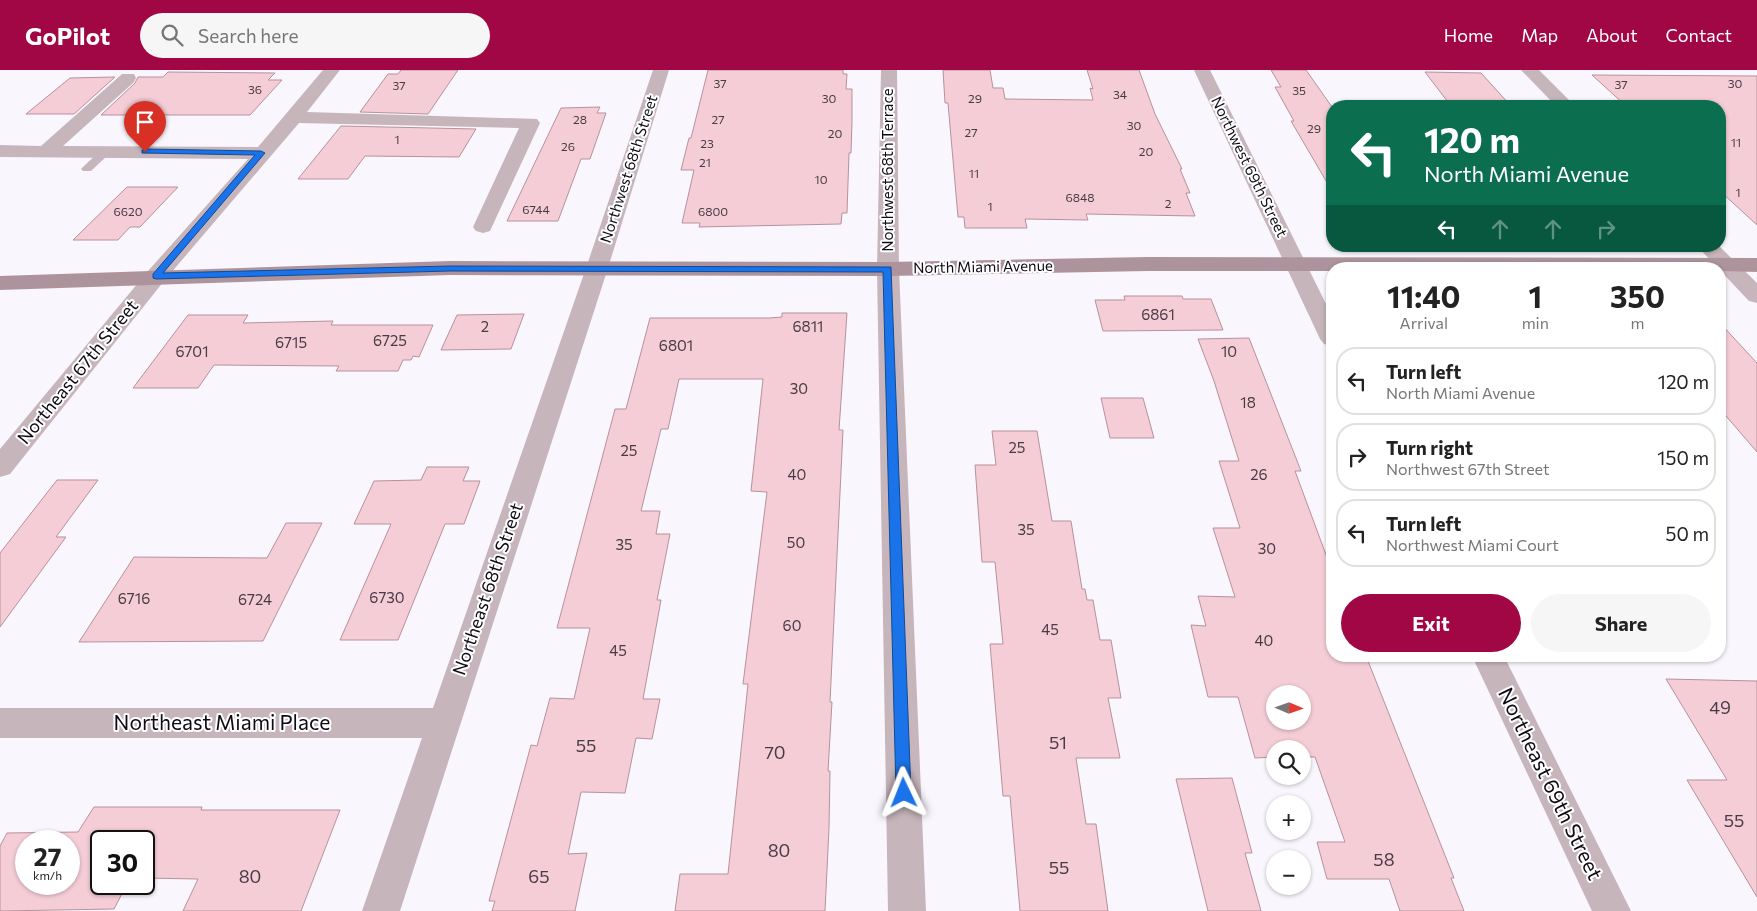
<!DOCTYPE html>
<meta charset="utf-8">
<style>
body{margin:0;font-family:Commissioner,sans-serif;background:#f6f6f6;color:#222;height:100vh;display:flex;flex-direction:column;font-size:19px;white-space:nowrap}
*{box-sizing:border-box;margin:0}
p{font-size:16px;color:#767676}
.icon{flex:none;width:28px;height:28px;fill:none;stroke:currentColor;stroke-width:2;stroke-linecap:round;stroke-linejoin:round}
.map{position:relative;flex:1;overflow:hidden}
.details{position:absolute;left:1326px;top:192px;width:400px;height:400px;display:flex;flex-direction:column;background:#fff;border-radius:20px;box-shadow:0 1px 4px #0004}
.details>*{flex:none}
.top-card{position:absolute;left:1326px;top:30px;width:400px;height:152px;border-radius:20px;box-shadow:0 1px 4px #0004;background:#0b6e4f;color:#fff;overflow:hidden}
.needle{width:32px;rotate:92deg}
.buttons{position:absolute;left:1266px;top:615px;display:grid;gap:10px}
.buttons a{display:grid;place-items:center;width:45px;height:45px;border-radius:50%;background:#fff;box-shadow:0 1px 4px #0004;font-size:25px}
.speed{position:absolute;left:15px;top:760px;display:flex;gap:10px;font-size:25px;font-weight:700;text-align:center}
.speed>*{display:grid;place-content:center;width:65px;height:65px;border-radius:50%;background:#fff;box-shadow:0 1px 4px #0004;line-height:1}
.speed small{font-size:12px;font-weight:400}
.speed .limit{border:2px solid #111;border-radius:8px;background:#fff;color:#111}
.pin{position:absolute;display:grid;place-items:center;width:42px;height:42px;color:#fff;margin:-51px -21px;border-radius:50% 50% 50% 0;rotate:-45deg;box-shadow:0 0 5px #0007}
.pin .icon{rotate:45deg}
.me{position:absolute;width:55px;margin:-28px;rotate:358deg;stroke-linejoin:round;filter:drop-shadow(0 0 4px #0008)}
.turn{display:flex;align-items:center;gap:18px;height:105px;padding:0 15px;font-size:22px}
.turn .icon{width:65px;height:65px;stroke-width:2.5}
.turn b{display:block;font-size:35px;line-height:42px}
.lanes{display:flex;align-items:center;height:48px;padding:0 15px;background:#0003;justify-content:center;gap:25px;direction:ltr}
.lanes .off{opacity:.35}
.eta{display:flex;justify-content:space-evenly;align-items:center;height:85px;text-align:center}
.eta b{font-size:30px;font-weight:700;line-height:35px}
.primary-button{display:flex;gap:10px;margin-top:auto;padding:10px 15px}
.primary-button a{flex:1;height:58px;border-radius:30px;background:#a10645;color:#fff;font-size:20px;font-weight:700;line-height:58px;text-align:center}
.primary-button a+a{background:#f6f6f6;color:#222}
ul{padding:0;list-style:none}
li{display:flex;align-items:center;gap:15px;height:68px;margin:0 10px 8px;padding:0 5px;border:2px solid #e0e0e0;border-radius:20px}
li div{flex:1}
li b{display:block;font-size:19px}
li em{font-style:normal}
header{display:flex;align-items:center;gap:30px;box-sizing:border-box;height:70px;padding:0 25px;background:#a10645;color:#fff}
header strong{font-size:24px}
nav{display:flex;gap:28px;margin-inline-start:auto;font-size:18px}
.search{width:350px;height:45px;background:#f6f6f6;display:flex;align-items:center;gap:12px;box-sizing:border-box;padding:0 18px;border-radius:28px;color:#767676;font-size:19px}
.map>svg:first-child{display:block}
.building{fill:#f5cdd7;stroke:#b7919b;fill-rule:evenodd}
.lines{fill:none;stroke-linecap:round;stroke-linejoin:round}
.service{fill:#c6b5ba;fill-rule:evenodd}
.minor{fill:#c6b5ba;fill-rule:evenodd}
.secondary{fill:#ad949c;fill-rule:evenodd}
.route{fill:#1a73e8;stroke:#114b97}
.labels{text-anchor:middle;stroke-width:4;stroke-linejoin:round;paint-order:stroke}
.far-number-label{font-size:12px;fill:#483b45}
.far-street-label{font-size:15px;fill:#0e0a14;stroke:#fff}
.number-label{font-size:15px;fill:#483b45}
.street-label{font-size:18px;fill:#0e0a14;stroke:#fff}
.near-number-label{font-size:18px;fill:#483b45}
.near-street-label{font-size:21px;fill:#0e0a14;stroke:#fff}
</style>
<header>
<strong>GoPilot</strong>
<div class="search"><svg class="icon" aria-label="search" viewBox="0 0 24 24"><circle cx="10" cy="10" r="6"/><path d="M15 15l6 6"/></svg>Search here</div>
<nav><a>Home</a><a>Map</a><a>About</a><a>Contact</a></nav>
</header>
<div class="map">
<svg width="1757" height="841" viewBox="0 0 1757 841">
<rect width="100%" height="100%" fill="#f9f6fd"/>
<!-- building -->
<g class="building">
<path d="M401,0H458L428,44L360,42L388,4H398Z"/>
<path d="M708,0H843V4H847L846,19H852V52L851,83H849L847,143H842L841,154L699,157L700,153H682L694,100H681L689,68H691Z"/>
<path d="M943,0H990L993,18H1003L1005,29L1093,30L1090,18L1093,19L1087,0H1139L1155,44L1182,99H1180L1190,123H1186L1195,146L1086,144L1088,150L1025,149L1027,158H965L964,147H958L948,33H945Z"/>
<path d="M1271,0H1306L1332,37V121L1291,51H1294L1275,17H1281Z"/>
<path d="M168,2L275,3L268,10H282L250,45H101L135,13L138,7H163Z"/>
<path d="M1425,2L1481,3L1511,36H1451Z"/>
<path d="M1592,5L1757,6V155L1720,121V36H1626Z"/>
<path d="M115,7L74,44H26L70,8Z"/>
<path d="M600,37L597,43H606L590,89H581L558,151H507L561,38Z"/>
<path d="M341,56L476,59L459,87L365,86L348,109H298Z"/>
<path d="M127,117H178L140,157H130L118,170H73Z"/>
<path d="M1124,226H1182L1183,229H1211L1223,260L1103,261L1095,230H1125Z"/>
<path d="M782,243H847L839,360H843L830,632H832L828,701H830L829,758L825,841H675L680,804H728L748,614H743L767,422L751,421L763,309H679L668,359H661L641,441H660L656,464H670L657,530H661L643,629H660L652,669L636,668L625,723L581,722L568,784L587,783L575,841H492L495,831H489L531,675L537,676L550,628L574,629L590,558H557L615,339H626L650,248H769L782,247Z"/>
<path d="M524,244L511,279L441,280L457,245Z"/>
<path d="M188,245H248L243,253L333,251L331,255H433L419,287L413,286L411,290H403L398,301H336L339,296L214,295L198,318H133Z"/>
<path d="M1720,253L1757,293V382L1720,339Z"/>
<path d="M1249,268L1301,401H1295L1332,501V586H1366L1454,808H1451L1464,841H1400L1389,809H1327L1317,772H1345L1315,687H1302V679H1275V687L1255,688L1238,627H1208L1191,555L1206,556L1198,526L1235,527L1213,458H1240L1219,391H1239L1214,311L1198,269ZM1275,624H1302V651H1275Z"/>
<path d="M1101,328H1143L1154,368H1110Z"/>
<path d="M992,361H1037L1052,451H1071L1082,519H1085L1087,530H1093L1100,570H1111L1121,628H1108L1120,688H1076L1086,754H1096L1108,841H1020L1010,726H1003L990,574H1003L995,492H982L975,395H996Z"/>
<path d="M427,397H469L463,411H480L464,454H445L398,570H340L391,454H354L374,411L421,410Z"/>
<path d="M57,410H98L56,467H66L0,557V483Z"/>
<path d="M286,453H322L263,571L79,572L134,487L267,488Z"/>
<path d="M1666,609L1757,611V827L1687,710H1727Z"/>
<path d="M1232,708L1252,783H1245L1261,841H1208L1176,709Z"/>
<path d="M94,737H202L201,740H340L301,841H183L198,809L144,808V771H101V814H127L114,839L0,841V776L7,763L78,762ZM26,771H69V814H26Z"/>
</g>
<g class="lines">
<!-- service -->
<path class="service" d="M106,78L110,79L112,81L110,83L91,101H83L81,99L83,97L102,79Z"/>
<!-- minor -->
<g class="minor">
<path d="M323,0H340L307,42L537,49L540,53L490,161L483,163L476,161L473,157L519,58L299,53L164,211L10,404L0,407V379L148,201L248,89L0,87V75L41,76L122,4H134L136,8L134,12L63,76L258,77Z"/>
<path d="M653,0H669L608,198L400,841H362L422,668H0V638H433L586,198Z"/>
<path d="M881,0H897L899,199L926,841H888L877,199Z"/>
<path d="M1194,0H1210L1332,246V276L1324,274L1320,269Z"/>
<path d="M1521,0H1539L1575,36H1556Z"/>
<path d="M1697,176H1719L1757,213V233L1749,231Z"/>
<path d="M1472,586H1504L1631,841H1592Z"/>
</g>
<!-- secondary -->
<path class="secondary" d="M1148,187L1757,188V202L1720,201V199H1332V201H1148L888,206L450,205L0,220V206L450,191L888,192Z"/>
</g>
<!-- route -->
<path class="route" d="M145,79L261,81L265,83L163,203L450,196L891,197L911,723L909,727L904,729L898,727L896,723L883,202L450,201L156,209L153,208V204L255,85L142,83V80Z"/>
<g class="labels">
<!-- far-number labels -->
<g class="far-number-label">
<text x="720" y="18">37</text>
<text x="1735" y="18">30</text>
<text x="1621" y="19">37</text>
<text x="399" y="20">37</text>
<text x="255" y="24">36</text>
<text x="1299" y="25">35</text>
<text x="1120" y="29">34</text>
<text x="829" y="33">30</text>
<text x="975" y="33">29</text>
<text x="580" y="54">28</text>
<text x="718" y="54">27</text>
<text x="1134" y="60">30</text>
<text x="1314" y="63">29</text>
<text x="971" y="67">27</text>
<text x="835" y="68">20</text>
<text x="397" y="74">1</text>
<text x="1736" y="77">11</text>
<text x="707" y="78">23</text>
<text x="568" y="81">26</text>
<text x="1146" y="86">20</text>
<text x="705" y="97">21</text>
<text x="974" y="108">11</text>
<text x="821" y="114">10</text>
<text x="1738" y="127">1</text>
<text x="1080" y="132">6848</text>
<text x="1168" y="138">2</text>
<text x="990" y="141">1</text>
<text x="536" y="144">6744</text>
<text x="128" y="146">6620</text>
<text x="713" y="146">6800</text>
</g>
<!-- far-street labels -->
<g class="far-street-label">
<text transform="translate(1249 97) rotate(64)" y="5">Northwest 69th Street</text>
<text transform="translate(629 99) rotate(-72)" y="5">Northwest 68th Street</text>
<text transform="translate(888 100) rotate(-90)" y="5">Northwest 68th Terrace</text>
<text transform="translate(983 197) rotate(-1)" y="5">North Miami Avenue</text>
</g>
<!-- number labels -->
<g class="number-label">
<text x="1158" y="250">6861</text>
<text x="485" y="262">2</text>
<text x="808" y="262">6811</text>
<text x="390" y="276">6725</text>
<text x="291" y="278">6715</text>
<text x="676" y="281">6801</text>
<text x="192" y="287">6701</text>
<text x="1229" y="287">10</text>
<text x="799" y="324">30</text>
<text x="1248" y="338">18</text>
<text x="1017" y="383">25</text>
<text x="629" y="386">25</text>
<text x="797" y="410">40</text>
<text x="1259" y="410">26</text>
<text x="1026" y="465">35</text>
<text x="796" y="478">50</text>
<text x="624" y="480">35</text>
<text x="1267" y="484">30</text>
<text x="387" y="533">6730</text>
<text x="134" y="534">6716</text>
<text x="255" y="535">6724</text>
<text x="792" y="561">60</text>
<text x="1050" y="565">45</text>
<text x="1264" y="576">40</text>
<text x="618" y="586">45</text>
</g>
<!-- street labels -->
<g class="street-label">
<text transform="translate(78 302) rotate(-51)" y="6">Northeast 67th Street</text>
<text transform="translate(488 519) rotate(-71)" y="6">Northeast 68th Street</text>
</g>
<!-- near-number labels -->
<g class="near-number-label">
<text x="1720" y="644">49</text>
<text x="1058" y="679">51</text>
<text x="586" y="682">55</text>
<text x="775" y="689">70</text>
<text x="1734" y="757">55</text>
<text x="779" y="787">80</text>
<text x="1384" y="796">58</text>
<text x="1059" y="804">55</text>
<text x="250" y="813">80</text>
<text x="539" y="813">65</text>
</g>
<!-- near-street labels -->
<g class="near-street-label">
<text x="222" y="660">Northeast Miami Place</text>
<text transform="translate(1550 714) rotate(64)" y="7">Northeast 69th Street</text>
</g>
</g>
</svg>
<div class="buttons">
<a><svg class="needle" viewBox="-14 -14 28 28"><path d="M0-13l5 13h-10z" fill="#e53935"/><path d="M0 13l5-13h-10z" fill="#767676"/></svg></a>
<a><svg class="icon" aria-label="search" viewBox="0 0 24 24"><circle cx="10" cy="10" r="6"/><path d="M15 15l6 6"/></svg></a>
<a>+</a>
<a>−</a>
</div>
<div class="speed"><div>27<small>km/h</small></div><div class="limit">30</div></div>
<div class="pin" style="left:145px;top:82px;background:#d93025"><svg class="icon" aria-label="arrive" viewBox="0 0 24 24"><path d="M6 21V4h12l-3 4 3 4H6"/></svg></div>
<svg class="me" style="left:904px;top:723px" viewBox="-20 -20 40 40"><path d="M0-17L14 15 0 8-14 15z" fill="#1a73e8" stroke="#fff" stroke-width="4"/></svg>
<div class="top-card">
<div class="turn"><svg class="icon" aria-label="left" viewBox="0 0 24 24"><path d="M17 20v-9H6M10 6l-5 5 5 5"/></svg><div><b>120 m</b>North Miami Avenue</div></div>
<div class="lanes"><svg class="icon" aria-label="left" viewBox="0 0 24 24"><path d="M17 20v-9H6M10 6l-5 5 5 5"/></svg><svg class="icon off" aria-label="ahead" viewBox="0 0 24 24"><path d="M12 20V5M6 11l6-6 6 6"/></svg><svg class="icon off" aria-label="ahead" viewBox="0 0 24 24"><path d="M12 20V5M6 11l6-6 6 6"/></svg><svg class="icon off" aria-label="right" viewBox="0 0 24 24"><path d="M7 20v-9h11M14 6l5 5-5 5"/></svg></div>
</div>
<section class="details">
<div class="eta">
<div><b>11:40</b><p>Arrival</p></div>
<div><b>1</b><p>min</p></div>
<div><b>350</b><p>m</p></div>
</div>
<ul>
<li><svg class="icon" aria-label="left" viewBox="0 0 24 24"><path d="M17 20v-9H6M10 6l-5 5 5 5"/></svg><div><b>Turn left</b><p>North Miami Avenue</p></div><em>120 m</em></li>
<li><svg class="icon" aria-label="right" viewBox="0 0 24 24"><path d="M7 20v-9h11M14 6l5 5-5 5"/></svg><div><b>Turn right</b><p>Northwest 67th Street</p></div><em>150 m</em></li>
<li><svg class="icon" aria-label="left" viewBox="0 0 24 24"><path d="M17 20v-9H6M10 6l-5 5 5 5"/></svg><div><b>Turn left</b><p>Northwest Miami Court</p></div><em>50 m</em></li>
</ul>
<div class="primary-button"><a>Exit</a><a>Share</a></div>
</section>
</div>
